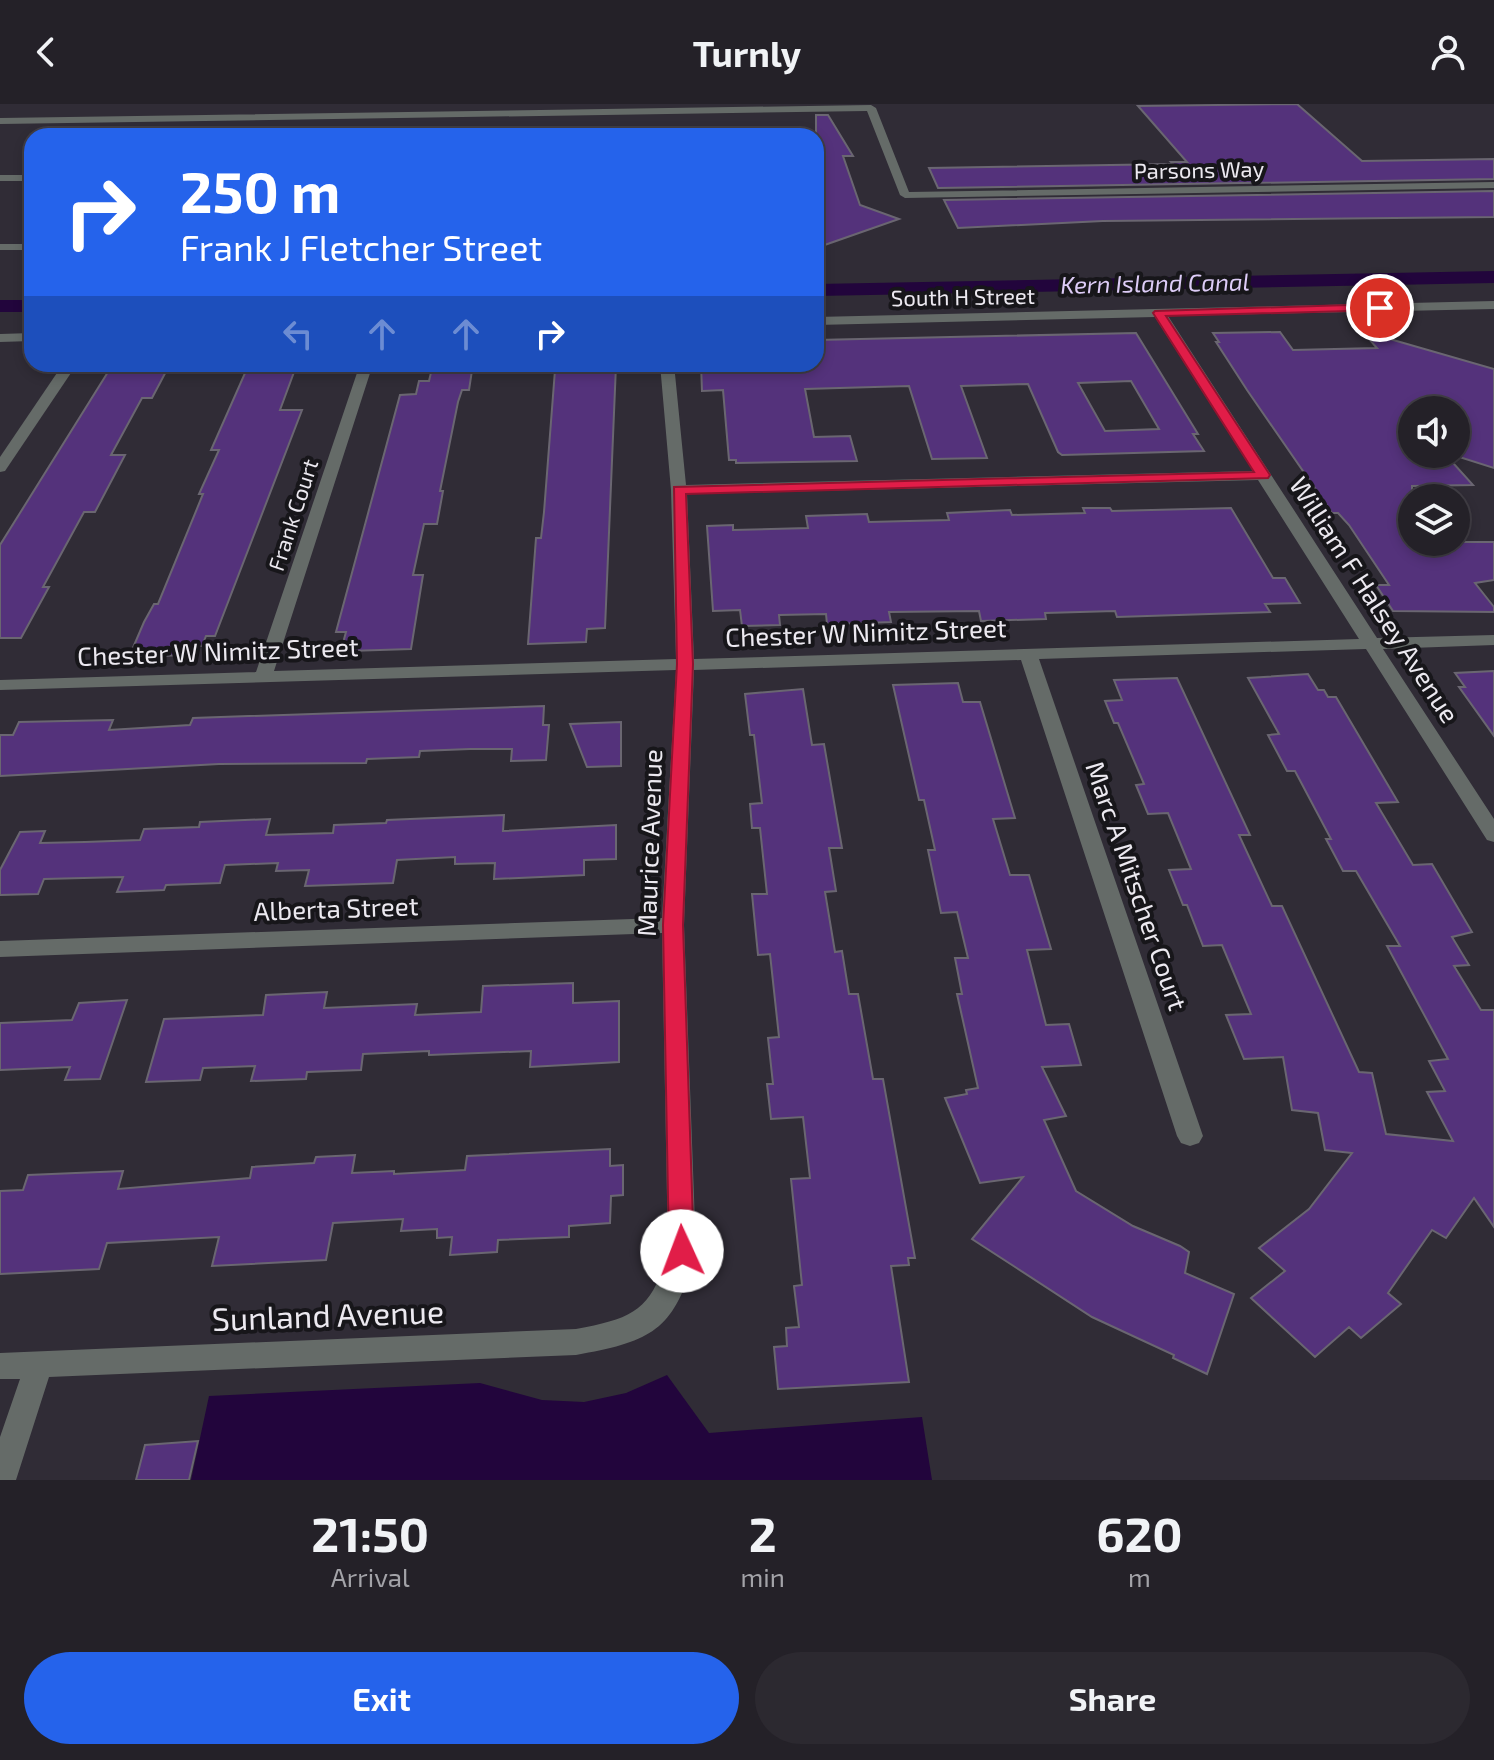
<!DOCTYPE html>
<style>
body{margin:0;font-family:"Exo 2",sans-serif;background:#2c2930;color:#f1f3f6;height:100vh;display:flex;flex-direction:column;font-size:30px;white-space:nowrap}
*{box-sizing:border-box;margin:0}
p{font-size:26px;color:#a3a3a8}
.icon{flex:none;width:44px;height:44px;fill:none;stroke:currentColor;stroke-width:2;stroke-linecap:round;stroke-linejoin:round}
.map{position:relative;height:1376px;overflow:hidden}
.panel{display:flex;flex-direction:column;background:#242128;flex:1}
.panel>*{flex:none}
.guide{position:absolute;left:24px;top:24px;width:800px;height:244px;border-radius:24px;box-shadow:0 4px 12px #0003,0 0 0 2px #413e45;background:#2563eb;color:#fff;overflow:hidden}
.buttons{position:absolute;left:1398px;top:292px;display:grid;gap:16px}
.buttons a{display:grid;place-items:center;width:72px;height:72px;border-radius:50%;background:#242128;box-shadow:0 4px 12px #0003,0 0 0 2px #413e45;font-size:40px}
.pin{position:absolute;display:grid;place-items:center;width:68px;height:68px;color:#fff;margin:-34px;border:4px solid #fff;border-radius:50%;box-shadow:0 2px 8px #0007}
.me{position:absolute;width:88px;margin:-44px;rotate:358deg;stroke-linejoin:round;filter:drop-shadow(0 0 6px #0008)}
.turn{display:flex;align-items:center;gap:28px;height:168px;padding:0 24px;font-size:36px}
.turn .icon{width:104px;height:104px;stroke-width:2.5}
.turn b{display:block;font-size:56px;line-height:68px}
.lanes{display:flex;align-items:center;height:76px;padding:0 24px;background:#0003;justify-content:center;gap:40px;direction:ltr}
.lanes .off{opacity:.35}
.eta{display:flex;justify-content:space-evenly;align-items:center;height:136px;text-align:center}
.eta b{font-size:48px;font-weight:700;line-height:56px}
.primary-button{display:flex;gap:16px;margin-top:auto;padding:16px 24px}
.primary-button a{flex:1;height:92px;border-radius:48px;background:#2563eb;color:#fff;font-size:32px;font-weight:700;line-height:92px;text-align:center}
.primary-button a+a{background:#2c2930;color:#f1f3f6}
header{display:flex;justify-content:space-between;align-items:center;height:104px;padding:0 24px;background:#242128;font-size:36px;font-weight:700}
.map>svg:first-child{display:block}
.water{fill:#22053c}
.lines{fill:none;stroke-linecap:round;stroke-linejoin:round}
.canal{fill:#22053c;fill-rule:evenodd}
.building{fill:#54327b;stroke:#6a6671;stroke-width:2;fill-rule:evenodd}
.minor{fill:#656b68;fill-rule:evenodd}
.route{fill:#e11d48;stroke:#92132f;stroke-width:2}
.labels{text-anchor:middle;stroke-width:8;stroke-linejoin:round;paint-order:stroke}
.far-street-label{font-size:22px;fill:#ece9f0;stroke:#17161a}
.far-water-label{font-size:24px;font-style:italic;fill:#ddccf7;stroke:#17161a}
.street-label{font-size:26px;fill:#ece9f0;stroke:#17161a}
.near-street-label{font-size:32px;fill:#ece9f0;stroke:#17161a}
</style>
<header><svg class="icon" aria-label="back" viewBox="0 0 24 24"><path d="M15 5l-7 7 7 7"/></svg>Turnly<svg class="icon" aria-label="person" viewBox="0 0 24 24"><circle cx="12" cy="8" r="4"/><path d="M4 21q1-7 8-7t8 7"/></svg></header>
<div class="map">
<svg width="1494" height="1376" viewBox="0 0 1494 1376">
<rect width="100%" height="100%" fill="#302c36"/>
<!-- water -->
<path class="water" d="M667,1271L709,1329L922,1313L932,1376H191L209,1292L480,1279L542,1296L584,1298L626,1289Z"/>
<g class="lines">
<!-- canal -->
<g class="canal">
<path d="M1494,167V179L816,192V180Z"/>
<rect x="0" y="196" width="32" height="12"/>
</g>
</g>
<!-- building -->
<g class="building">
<path d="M1297,0L1362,57L1494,55V75L938,84L929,64L1173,60L1171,58H1187L1138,2Z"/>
<path d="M816,11H828L853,52H843L860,101L899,115L816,144Z"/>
<path d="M1494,87V113L1103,117L958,124L944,96Z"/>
<path d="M1362,227L1494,265V364L1450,350H1456V306H1412V350H1445L1473,381L1412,382V438H1494V476L1475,479L1494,503V508L1393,507L1376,481H1389L1349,421L1338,409H1332L1247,286L1216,238H1219L1213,229L1280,228L1293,246L1377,244Z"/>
<path d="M1136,229L1198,330H1193L1204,347L1062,351L1058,348L1028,280L961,282L987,354L932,355L909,282L805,285L814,333L850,332L857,357L736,359V356H729L723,286L702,287L701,260H816V236ZM1131,277L1159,325L1105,327L1078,279Z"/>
<path d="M113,260H170L152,294H142L111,351H125L95,408H84L43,483H49L21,534H0V441Z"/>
<path d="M249,260H297L280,306H302L215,532H206L202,542H189L186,551L129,553L144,518L154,500H158L203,390H199L219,346H211Z"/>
<path d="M433,260H473L469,286H462L458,298L440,387H443L437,420H424L413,471H423L411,545L349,547L351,539H343L346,528H336L400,291L416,290L419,277H429Z"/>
<path d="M593,261H616L605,524L587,525L586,538L528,540L536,434H541L544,408L555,266L592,265Z"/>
<path d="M1083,404H1110L1112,407L1231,404L1273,474H1285L1300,499L1265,500L1270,508L1117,513L1115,507L1045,509L1046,515L981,517L979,507L889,508L891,518L864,519L827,520L826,510L779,511L780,521L742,522L740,506L713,507L707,422L733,421V426L808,424L806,412L867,410L869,418L949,416L947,409L1010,406L1012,411L1085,409Z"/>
<path d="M1494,567V632L1459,583H1465L1455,569Z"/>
<path d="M1308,570L1318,586H1324L1328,593H1336L1398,698L1376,699L1413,761L1432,760L1472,828L1452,833L1469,861L1454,862L1481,906H1494V1123L1474,1094L1446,1134L1432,1126L1388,1189L1401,1200L1361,1234L1349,1223L1315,1253L1251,1194L1285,1167L1259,1144L1309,1105L1352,1049L1325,1046L1318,1009L1292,1006L1283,953L1244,955L1226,911L1251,910L1222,841L1203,842L1187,801H1183L1169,766L1191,765L1168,709L1148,710L1136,681L1144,680L1118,619H1114L1105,597L1122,596L1114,576L1177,574L1250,731H1239L1272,802H1282L1359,968L1372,969L1386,1030L1453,1037L1427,988L1445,987L1429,957L1448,955L1387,842H1400L1356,767H1343L1326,735H1331L1295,667H1287L1268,631L1279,630L1248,574Z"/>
<path d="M958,579L963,598H980L1015,714L993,715L1010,771H1029L1051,845L1027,846L1046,921L1069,920L1081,961L1042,963L1066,1012L1044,1016L1076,1087L1133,1122L1180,1142L1189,1148L1185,1169L1234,1190L1207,1270L1173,1254L1174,1251L1092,1213L972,1135L1023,1073L980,1079L945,994L967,990L966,986L978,984L957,890H962L955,854H968L957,808L941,809L928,746H935L924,696H919L893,581Z"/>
<path d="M803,585L812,641L824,640L842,744H829L836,787L825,788L835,848L842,847L849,890H858L873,975H883L915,1154H908L909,1161L891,1162L909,1278L778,1285L774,1243L787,1242L786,1224L799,1223L794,1182L802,1181L791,1075L810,1074L803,1013L771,1015L767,980H773L768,934L779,933L770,850L758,851L752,790H767L760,724H752L750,700L762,699L754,631H750L745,590Z"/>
<path d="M544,602L543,621H549L546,656L511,657L512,645H470L420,647L419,653L367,655L366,659L219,660L0,672V631H13L19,618L113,616L109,626L190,621L193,614Z"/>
<path d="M621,618V662L587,663L570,620Z"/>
<path d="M504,711L503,727L616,721V755L584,756V771L494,775L495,759L455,760V753L397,756L393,779L305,782L309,766L276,767L278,759L225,761L220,779L166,781L164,786L117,788L123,773L44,775L38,790L0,791V766L20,728L45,727L40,739L85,738L140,736L144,725L199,723L200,718L270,715L266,731L333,729L334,721L386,719L387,716Z"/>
<path d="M573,879V899L619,897V958L530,963L531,947L429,951V947L363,950L361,966L307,968L306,975L251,977L255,962L203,964L200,976L146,978L164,915L263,911L266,891L327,888L324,904L417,900L415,911L481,908L483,882Z"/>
<path d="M127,896L100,975L65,976L70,963L0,966V919L72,916L79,899Z"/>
<path d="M610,1045V1062L623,1061V1091L611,1092L610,1119L569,1122V1133L498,1136L497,1148L450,1151L452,1133L437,1134V1125L401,1127L403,1115L333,1119L326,1156L212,1162L219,1133L107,1139L99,1165L0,1170V1087L23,1086L28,1071L123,1067L118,1085L250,1074L252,1063L314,1059L316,1053L355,1051L352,1069L394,1067V1070L465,1066L467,1052Z"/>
<path d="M198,1337L189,1376H136L145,1341Z"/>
</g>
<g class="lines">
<!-- minor -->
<g class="minor">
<path d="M871,1L876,4L909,88L1494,78V84L905,94L900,91L867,7L0,20V14Z"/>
<rect x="0" y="71" width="32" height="6"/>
<rect x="0" y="140" width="32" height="6"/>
<path d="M1494,197V205L1168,212L1377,534L1494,531V541L1383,545L1494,715V738L1487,736L1366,545L1039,555L1203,1032L1199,1039L1190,1042L1181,1039L1177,1032L1021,556L694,566L684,821L696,1147C675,1226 654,1237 576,1251L49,1273L16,1376H0V1333L20,1275H0V1249L576,1225C635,1214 652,1206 668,1147L662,829L0,853V837L662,814L676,566L0,586V576L256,568L360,260L372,263L274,567L676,555L671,386L660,260H674L686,381L1253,367L1155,213L816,221V213ZM1258,376L1359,535L694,555L687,390Z"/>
<path d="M32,229V237L0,238V230Z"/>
<path d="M63,260H77L5,367L0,368V353Z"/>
</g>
</g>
<!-- route -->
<path class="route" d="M1380,200L1386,204L1384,206L1166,212L1270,371L1268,374L686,390L693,560L683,821L694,1147L690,1155L682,1158L673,1155L669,1147L663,821L677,560L674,383L1254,368L1153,209L1155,207Z"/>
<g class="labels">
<!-- far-street labels -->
<g class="far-street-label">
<text transform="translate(1199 66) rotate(-1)" y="8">Parsons Way</text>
<text transform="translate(963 193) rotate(-1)" y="8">South H Street</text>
<text transform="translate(293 411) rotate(-72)" y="8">Frank Court</text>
</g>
<!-- far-water labels -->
<g class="far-water-label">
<text transform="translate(1155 180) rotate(-1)" y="8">Kern Island Canal</text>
</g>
<!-- street labels -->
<g class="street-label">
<text transform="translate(1374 496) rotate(57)" y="9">William F Halsey Avenue</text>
<text transform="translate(866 529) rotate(-2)" y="9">Chester W Nimitz Street</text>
<text transform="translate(218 548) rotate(-2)" y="9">Chester W Nimitz Street</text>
<text transform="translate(650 739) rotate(-88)" y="9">Maurice Avenue</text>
<text transform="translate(1136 782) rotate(71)" y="9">Marc A Mitscher Court</text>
<text transform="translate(336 805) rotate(-2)" y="9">Alberta Street</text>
</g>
<!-- near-street labels -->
<g class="near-street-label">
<text transform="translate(328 1212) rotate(-2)" y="11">Sunland Avenue</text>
</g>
</g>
</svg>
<div class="buttons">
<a><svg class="icon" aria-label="sound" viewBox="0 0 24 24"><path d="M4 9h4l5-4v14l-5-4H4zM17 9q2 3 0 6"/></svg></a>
<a><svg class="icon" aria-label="layers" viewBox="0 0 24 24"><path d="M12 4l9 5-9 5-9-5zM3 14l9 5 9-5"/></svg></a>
</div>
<div class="pin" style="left:1380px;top:204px;background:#d93025"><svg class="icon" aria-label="arrive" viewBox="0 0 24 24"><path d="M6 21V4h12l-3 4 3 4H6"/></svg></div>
<svg class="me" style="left:682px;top:1147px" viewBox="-20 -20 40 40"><circle r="19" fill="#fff"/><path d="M0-13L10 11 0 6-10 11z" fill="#e11d48"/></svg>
<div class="guide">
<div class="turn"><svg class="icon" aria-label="right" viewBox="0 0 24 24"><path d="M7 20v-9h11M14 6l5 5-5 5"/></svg><div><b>250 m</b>Frank J Fletcher Street</div></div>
<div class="lanes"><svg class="icon off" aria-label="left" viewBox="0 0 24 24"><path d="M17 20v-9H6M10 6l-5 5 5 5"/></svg><svg class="icon off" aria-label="ahead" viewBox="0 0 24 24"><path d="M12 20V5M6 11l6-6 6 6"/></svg><svg class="icon off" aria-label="ahead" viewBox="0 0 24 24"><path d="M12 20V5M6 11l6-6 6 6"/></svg><svg class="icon" aria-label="right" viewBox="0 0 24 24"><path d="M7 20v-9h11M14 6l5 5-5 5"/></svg></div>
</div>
</div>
<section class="panel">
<div class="eta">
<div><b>21:50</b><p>Arrival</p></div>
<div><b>2</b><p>min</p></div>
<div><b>620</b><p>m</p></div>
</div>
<div class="primary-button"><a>Exit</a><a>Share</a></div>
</section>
